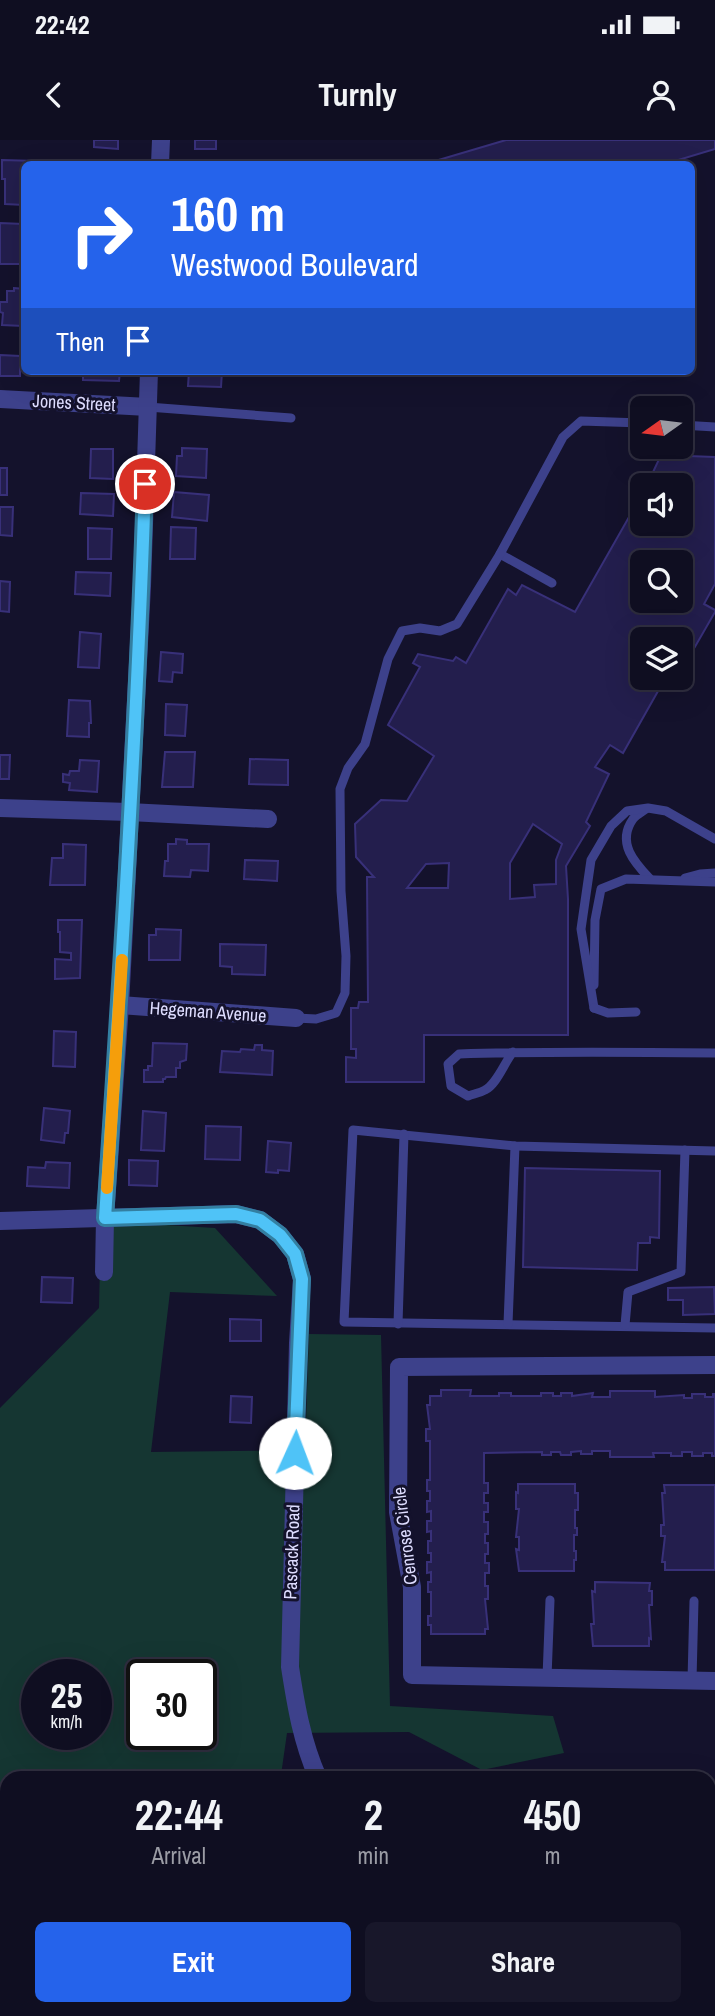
<!DOCTYPE html>
<style>
body{margin:0;font-family:"Archivo Narrow",sans-serif;background:#18172a;color:#f1f3f6;height:100vh;display:flex;flex-direction:column;font-size:26px;white-space:nowrap}
*{box-sizing:border-box;margin:0}
p{font-size:23px;color:#9b9ca5}
.icon{flex:none;width:38px;height:38px;fill:none;stroke:currentColor;stroke-width:2;stroke-linecap:round;stroke-linejoin:round}
.map{position:relative;flex:1;overflow:hidden}
.details{position:absolute;left:0px;top:1631px;width:716px;height:245px;display:flex;flex-direction:column;background:#0f0e21;border-radius:21px 21px 0 0;box-shadow:0 7px 28px #0002,0 0 0 2px #2f2e3f}
.details>*{flex:none}
.guide{position:absolute;left:21px;top:21px;width:674px;height:214px;border-radius:10px;box-shadow:0 7px 28px #0002,0 0 0 2px #2f2e3f;background:#2563eb;color:#fff;overflow:hidden}
.needle{width:46px;rotate:256deg}
.controls{position:absolute;left:630px;top:256px;display:grid;gap:14px}
.controls a{display:grid;place-items:center;width:63px;height:63px;border-radius:10px;background:#0f0e21;box-shadow:0 7px 28px #0002,0 0 0 2px #2f2e3f;font-size:35px}
.speed{position:absolute;left:21px;top:1519px;display:flex;gap:14px;font-size:35px;font-weight:700;text-align:center}
.speed>*{display:grid;place-content:center;width:91px;height:91px;border-radius:50%;background:#0f0e21;box-shadow:0 7px 28px #0002,0 0 0 2px #2f2e3f;line-height:1}
.speed small{font-size:18px;font-weight:400}
.speed .limit{border:4px solid #111;border-radius:10px;background:#fff;color:#111}
.pin{position:absolute;display:grid;place-items:center;width:60px;height:60px;color:#fff;margin:-30px;border:4px solid #fff;border-radius:50%;box-shadow:0 2px 7px #0007}
.me{position:absolute;width:77px;margin:-38px;rotate:2deg;stroke-linejoin:round;filter:drop-shadow(0 0 5px #0008)}
.turn{display:flex;align-items:center;gap:24px;height:147px;padding:0 35px;font-size:32px}
.turn .icon{width:91px;height:91px;stroke-width:2.5}
.turn b{display:block;font-size:49px;line-height:60px}
.then{display:flex;align-items:center;height:66px;padding:0 35px;background:#0003;gap:14px;font-size:26px}
.eta{display:flex;justify-content:space-evenly;align-items:center;height:119px;text-align:center}
.eta b{font-size:42px;font-weight:800;line-height:49px}
.primary-button{display:flex;gap:14px;margin-top:auto;padding:14px 35px}
.primary-button a{flex:1;height:80px;border-radius:10px;background:#2563eb;color:#fff;font-size:28px;font-weight:800;line-height:80px;text-align:center}
.primary-button a+a{background:#18172a;color:#f1f3f6}
.status{display:flex;justify-content:space-between;align-items:center;height:49px;padding:0 35px;background:#0f0e21;direction:ltr}
.status svg{height:19px;fill:currentColor}
header{display:flex;justify-content:space-between;align-items:center;height:91px;padding:0 35px;background:#0f0e21;font-size:32px;font-weight:800}
.map>svg:first-child{display:block}
.green{fill:#153632;fill-rule:evenodd}
.building{fill:#231e4d;stroke:#383079;stroke-width:2;fill-rule:evenodd}
.lines{fill:none;stroke-linecap:round;stroke-linejoin:round}
.lane{stroke:#3d418b;stroke-width:9}
.street{stroke:#3d418b;stroke-width:18}
.route-casing{stroke:#337fa1;stroke-width:18}
.route{stroke:#4fc3f7;stroke-width:12}
.slow{stroke:#f59e0b;stroke-width:12}
.labels{text-anchor:middle;stroke-width:6;stroke-linejoin:round;paint-order:stroke}
.street-label{font-size:18px;fill:#deddff;stroke:#14122c}
</style>
<div class="status"><b>22:42</b><svg viewBox="0 0 49 12"><path d="M0 12V9h3v3zM5 12V6h3v6zM10 12V3h3v9zM15 12V0h3v12zM26 1h20v11H26zM47 4h2v5h-2z"/></svg></div>
<header><svg class="icon" aria-label="back" viewBox="0 0 24 24"><path d="M15 5l-7 7 7 7"/></svg>Turnly<svg class="icon" aria-label="person" viewBox="0 0 24 24"><circle cx="12" cy="8" r="4"/><path d="M4 21q1-7 8-7t8 7"/></svg></header>
<div class="map">
<svg width="715" height="1876" viewBox="0 0 715 1876">
<rect width="100%" height="100%" fill="#14122c"/>
<!-- green -->
<g class="green">
<path d="M101,1081L215,1088L277,1156L170,1152L151,1312L305,1310L309,1194L381,1195L390,1566L553,1576L564,1613L482,1630L409,1592L287,1593L281,1635L278,1638H7V1869H266L267,1875L264,1876H0V1268L99,1168ZM37,1535H96V1594H37ZM142,1535H201V1594H142Z"/>
<path d="M715,1781V1876H677L676,1869H709V1784Z"/>
</g>
<!-- building -->
<g class="building">
<path d="M94,0H118V9L94,7Z"/>
<rect x="195" y="0" width="21" height="9"/>
<path d="M506,0H715V9L665,24H577L576,21L564,24H425Z"/>
<path d="M2,20L36,21V24H24V65L5,64V39H2Z"/>
<path d="M0,83L23,84L22,124H0Z"/>
<path d="M14,148L24,149L23,186L2,185L3,173L0,172V162H7V151H14Z"/>
<path d="M0,215L20,216V236H0Z"/>
<path d="M78,231H120L119,241L83,240V234H78Z"/>
<path d="M189,231H222L221,247L188,246Z"/>
<path d="M182,308L207,309L206,338L176,336L177,316H182Z"/>
<path d="M91,309H113V339L90,338Z"/>
<path d="M661,315L715,317V444L704,464L715,470V472L692,512L681,506V499H667L647,488L640,500L642,502V537H666L623,613L610,605L595,627L609,634L586,682L590,686L566,726L568,759V895H424V942H346V917L356,918V909H351V868H358L359,862H368L367,737H374L356,717L355,684L381,660L407,661L434,616L388,585L420,527L413,523L418,514L453,521L456,517L466,523L508,449L516,455L522,445L575,472L637,363L633,358L638,350L642,351V383H681V345H647ZM642,422H681V460H642ZM533,684L562,704L556,720V744L534,745L535,757L510,759V723ZM449,723L448,748H407L426,724Z"/>
<rect x="0" y="328" width="7" height="27"/>
<path d="M174,352L209,355L207,381L172,377Z"/>
<path d="M81,353L114,354L113,376L80,374Z"/>
<path d="M0,367H13L12,396L0,395Z"/>
<path d="M171,387L196,388L195,419H170Z"/>
<path d="M88,388L112,389L111,419H88Z"/>
<path d="M76,432L111,433L110,456L75,454Z"/>
<path d="M0,441L10,442L9,472L0,471Z"/>
<path d="M80,492L101,494L99,528L78,527Z"/>
<path d="M161,512L183,514L182,533L173,532L172,542L159,541Z"/>
<path d="M69,560L90,561L91,583H89V597L67,596Z"/>
<path d="M166,564L187,565L185,596L165,595Z"/>
<path d="M165,612H195L193,647H162Z"/>
<path d="M0,615H10L9,639H0Z"/>
<path d="M250,619L288,620V645L249,644Z"/>
<path d="M80,620L99,621L97,652L69,650L70,643L63,642V634L69,635L70,631H79Z"/>
<path d="M176,699L187,700V704H209L208,731L191,730L190,737L164,736L165,721H168V704H176Z"/>
<path d="M63,704L86,705L85,745H50L52,718H63Z"/>
<path d="M245,720L278,721L277,741L244,739Z"/>
<path d="M58,780H82L80,838L55,839V819L71,820V813L60,812V792H58Z"/>
<path d="M156,789L181,790L180,820H149V795H156Z"/>
<path d="M220,804L266,805L265,835L232,834V827L220,826Z"/>
<path d="M54,891L76,892L75,927L53,926Z"/>
<path d="M153,903L187,904L186,920L180,922V928H176V937H166L165,939H163V942H144V930H148V926H152Z"/>
<path d="M255,905H262V910L273,911L272,935L220,932L222,911L240,912L241,909L254,910Z"/>
<path d="M44,968L70,971L68,993H65L64,1003L41,1000Z"/>
<path d="M143,971L166,973L164,1011L141,1010Z"/>
<path d="M206,986L241,987L240,1020L205,1019Z"/>
<path d="M268,1001L291,1003L289,1031L278,1030V1033L266,1032Z"/>
<path d="M129,1020L158,1021L157,1046L129,1045Z"/>
<path d="M46,1022L70,1023L69,1048L27,1046L28,1027L45,1028Z"/>
<path d="M525,1028L660,1031L659,1098L650,1097V1103H638L637,1130L523,1127Z"/>
<path d="M42,1137L73,1138L72,1163L41,1162Z"/>
<path d="M714,1147L715,1174L683,1175V1160H668V1148Z"/>
<path d="M230,1179L261,1180V1201H230Z"/>
<path d="M441,1250H471L470,1256H499V1253H511V1256H541V1253H553V1256H561V1253H572V1256L593,1253L592,1257H610V1251H655V1257L684,1255V1258H692V1254H705V1257H713V1254H715V1316H712V1313H703V1316H692V1312H682V1316H671V1313H653L654,1317H610V1311H592V1314H581V1311L571,1312V1315H561L560,1312H551V1315H542V1312L484,1313V1343H488V1353H484V1363H488V1372H484V1382H488V1394H485V1403H488V1414H485V1423H489V1433H485V1446H488V1459H485L488,1489H485V1494H431V1485H428V1476H431V1452H428V1442H431V1432L427,1433V1422H431V1413H428V1401H431V1391L427,1392V1381H431V1371L427,1372V1361H430V1351H427V1340H430V1301H426V1289H430L427,1265H430V1256H441Z"/>
<path d="M231,1256L252,1257L251,1283L230,1282Z"/>
<path d="M518,1344H575V1353H578V1370H575V1388H577V1395H574V1411H576V1420H574V1431H519L516,1409L519,1410V1397H516L519,1369H516V1352L518,1353Z"/>
<path d="M664,1345H715V1430H665V1422H662L665,1396H661V1385H664L662,1353H665Z"/>
<path d="M595,1442L650,1443L649,1451H652V1465H649L651,1499L649,1498V1506H593L591,1484H594L592,1451L595,1452Z"/>
<path d="M715,1724V1752L709,1755V1727Z"/>
<path d="M455,1869H500L487,1876H459Z"/>
<path d="M617,1869H646L651,1876H622Z"/>
</g>
<g class="lines">
<!-- lane -->
<g class="lane">
<path d="M148,267L291,278"/>
<path d="M681,285L715,287"/>
<path d="M500,414L552,443"/>
<path d="M646,669C642,672 636,675 633,679C616,703 635,723 650,739"/>
<path d="M685,738L700,734L715,733"/>
<path d="M594,845L595,780L601,749L626,739L715,742"/>
<path d="M594,868L581,789L591,720L611,686L627,671L648,668L666,671L715,699"/>
<path d="M594,868L608,873L636,872"/>
<path d="M296,878L316,879L336,873L345,853L346,816L341,751L340,649L348,628L365,604L388,519L402,491L420,488L440,491L457,484L500,414L563,297L581,281L642,283"/>
<path d="M513,912C504,923 497,944 485,950C480,953 473,954 468,956L451,946L448,924L459,914C544,911 630,912 715,913"/>
<path d="M715,1011L515,1006L353,990L344,1182L715,1188"/>
<path d="M398,1184L404,994"/>
<path d="M508,1184L515,1006"/>
<path d="M625,1185L628,1152L681,1132L685,1010"/>
<path d="M547,1537L550,1460"/>
<path d="M692,1540L694,1461"/>
</g>
<!-- street -->
<g class="street">
<path d="M160,24L161,0"/>
<path d="M0,259L148,267"/>
<path d="M0,668L129,672L268,679"/>
<path d="M120,865L296,878"/>
<path d="M0,1081L236,1074L260,1080L280,1095L295,1114L302,1139L298,1203L290,1527C296,1566 302,1602 318,1638"/>
<path d="M104,1132L105,1078L120,865L142,446L149,231"/>
<path d="M715,1225L399,1227L398,1372L412,1447V1535L715,1541"/>
<path d="M709,1685L715,1681"/>
<path d="M420,1869L424,1876"/>
<path d="M349,1876L362,1869"/>
</g>
</g>
<g class="lines">
<!-- route casing -->
<g class="route-casing">
<path id="route" d="M145,344C137,589 121,834 105,1078L236,1074L260,1080L280,1095L295,1114L302,1139L295,1313"/>
</g>
<!-- route -->
<use href="#route" class="route"/>
<!-- slow -->
<path class="slow" d="M107,1048L122,820"/>
</g>
<g class="labels">
<!-- street labels -->
<g class="street-label">
<text transform="translate(74 263) rotate(3)" y="6">Jones Street</text>
<text transform="translate(208 872) rotate(4)" y="6">Hegeman Avenue</text>
<text transform="translate(405 1396) rotate(-97)" y="6">Cenrose Circle</text>
<text transform="translate(292 1412) rotate(-88)" y="6">Pascack Road</text>
</g>
</g>
</svg>
<div class="controls">
<a><svg class="needle" viewBox="-14 -14 28 28"><path d="M0-13l5 13h-10z" fill="#e53935"/><path d="M0 13l5-13h-10z" fill="#9b9ca5"/></svg></a>
<a><svg class="icon" aria-label="sound" viewBox="0 0 24 24"><path d="M4 9h4l5-4v14l-5-4H4zM17 9q2 3 0 6"/></svg></a>
<a><svg class="icon" aria-label="search" viewBox="0 0 24 24"><circle cx="10" cy="10" r="6"/><path d="M15 15l6 6"/></svg></a>
<a><svg class="icon" aria-label="layers" viewBox="0 0 24 24"><path d="M12 4l9 5-9 5-9-5zM3 14l9 5 9-5"/></svg></a>
</div>
<div class="speed"><div>25<small>km/h</small></div><div class="limit">30</div></div>
<div class="pin" style="left:145px;top:344px;background:#d93025"><svg class="icon" aria-label="arrive" viewBox="0 0 24 24"><path d="M6 21V4h12l-3 4 3 4H6"/></svg></div>
<svg class="me" style="left:295px;top:1313px" viewBox="-20 -20 40 40"><circle r="19" fill="#fff"/><path d="M0-13L10 11 0 6-10 11z" fill="#4fc3f7"/></svg>
<div class="guide">
<div class="turn"><svg class="icon" aria-label="right" viewBox="0 0 24 24"><path d="M7 20v-9h11M14 6l5 5-5 5"/></svg><div><b>160 m</b>Westwood Boulevard</div></div>
<div class="then">Then<svg class="icon" aria-label="arrive" viewBox="0 0 24 24"><path d="M6 21V4h12l-3 4 3 4H6"/></svg></div>
</div>
<section class="details">
<div class="eta">
<div><b>22:44</b><p>Arrival</p></div>
<div><b>2</b><p>min</p></div>
<div><b>450</b><p>m</p></div>
</div>
<div class="primary-button"><a>Exit</a><a>Share</a></div>
</section>
</div>
